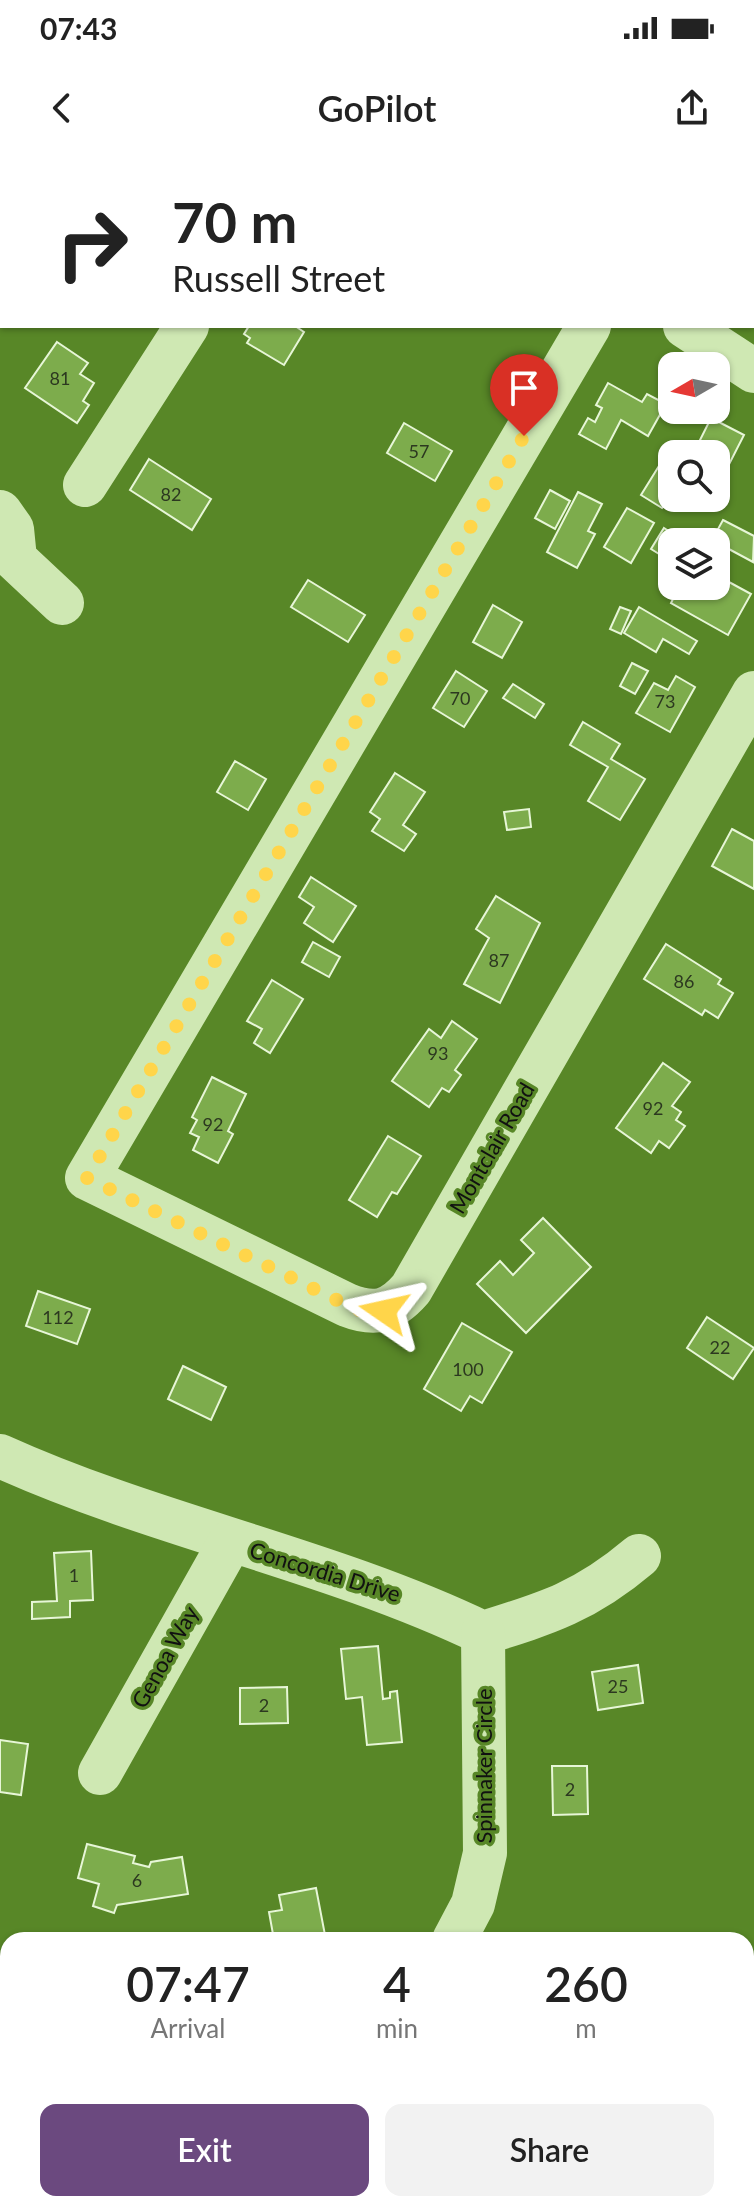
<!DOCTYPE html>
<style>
body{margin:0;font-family:Lato,sans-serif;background:#f2f2f2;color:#222;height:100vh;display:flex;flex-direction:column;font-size:30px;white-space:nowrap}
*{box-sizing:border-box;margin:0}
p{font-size:26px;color:#767676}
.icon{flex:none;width:44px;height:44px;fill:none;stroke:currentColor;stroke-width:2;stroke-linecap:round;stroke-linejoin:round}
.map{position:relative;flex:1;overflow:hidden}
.sheet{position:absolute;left:0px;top:1772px;width:754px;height:280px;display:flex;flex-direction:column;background:#fff;border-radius:24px 24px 0 0;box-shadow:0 2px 6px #0004}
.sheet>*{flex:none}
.guide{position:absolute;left:0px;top:0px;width:754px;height:168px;box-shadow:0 2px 6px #0004;background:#fff;color:#222;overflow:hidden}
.needle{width:52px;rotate:261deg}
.buttons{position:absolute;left:658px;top:192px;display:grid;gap:16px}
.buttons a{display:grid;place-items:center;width:72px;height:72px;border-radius:16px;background:#fff;box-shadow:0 2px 6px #0004;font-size:40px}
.pin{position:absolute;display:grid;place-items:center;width:68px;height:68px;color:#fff;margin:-82px -34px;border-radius:50% 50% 50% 0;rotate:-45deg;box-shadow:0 0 8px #0007}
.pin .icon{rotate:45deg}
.me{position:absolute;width:88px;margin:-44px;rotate:281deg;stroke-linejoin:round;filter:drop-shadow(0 0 6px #0008)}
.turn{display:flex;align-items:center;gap:28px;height:168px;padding:0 40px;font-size:36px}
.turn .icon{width:104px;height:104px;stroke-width:2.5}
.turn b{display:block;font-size:56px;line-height:68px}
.eta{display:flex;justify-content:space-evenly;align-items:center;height:136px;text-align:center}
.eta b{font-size:48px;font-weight:600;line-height:56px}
.cta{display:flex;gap:16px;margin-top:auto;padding:16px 40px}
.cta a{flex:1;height:92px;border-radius:16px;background:#6b497f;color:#fff;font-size:32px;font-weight:600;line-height:92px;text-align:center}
.cta a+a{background:#f2f2f2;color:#222}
.status{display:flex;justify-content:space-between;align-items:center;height:56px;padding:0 40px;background:#fff;direction:ltr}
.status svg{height:22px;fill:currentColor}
header{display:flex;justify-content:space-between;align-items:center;height:104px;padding:0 40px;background:#fff;font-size:36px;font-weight:600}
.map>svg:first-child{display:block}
.green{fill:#6ca035}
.building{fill:#7dac4c;stroke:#e7f6d7;stroke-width:2}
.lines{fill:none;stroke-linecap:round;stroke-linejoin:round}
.minor{stroke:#cfe8b3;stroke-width:44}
.route{stroke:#ffd54a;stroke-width:14;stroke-dasharray:0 25.2}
.labels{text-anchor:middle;stroke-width:7;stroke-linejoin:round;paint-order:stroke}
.number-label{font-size:18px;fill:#2c3820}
.street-label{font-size:22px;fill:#111;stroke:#588727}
</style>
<div class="status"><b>07:43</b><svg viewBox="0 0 49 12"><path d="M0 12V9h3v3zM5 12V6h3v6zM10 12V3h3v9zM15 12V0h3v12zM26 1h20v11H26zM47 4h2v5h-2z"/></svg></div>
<header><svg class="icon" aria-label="back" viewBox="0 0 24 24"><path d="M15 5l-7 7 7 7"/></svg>GoPilot<svg class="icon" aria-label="share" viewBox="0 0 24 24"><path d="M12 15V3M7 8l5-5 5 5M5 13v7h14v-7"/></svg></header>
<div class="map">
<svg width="754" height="2052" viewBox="0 0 754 2052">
<rect width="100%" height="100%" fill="#588727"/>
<!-- green -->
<path class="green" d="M754,1904V2052H650L656,2044H746V1915Z"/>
<!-- building -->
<g class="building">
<path d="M249,166H295L304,172L284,205L247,183L250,178L244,174Z"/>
<path d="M57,182L88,203L80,214L94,223L83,241L89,245L77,263L25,228Z"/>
<path d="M608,223L642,242L647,234L666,244L648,276L621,260L606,289L579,274L588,258L595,262L602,248L596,245Z"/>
<path d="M711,258L744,275L722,318L716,314V294H693Z"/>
<path d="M404,263L452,291L435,321L387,293Z"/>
<path d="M149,299L211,339L192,370L130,330Z"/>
<path d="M662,301L672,307V332L662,348L641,335Z"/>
<path d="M550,330L570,341L555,369L535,358Z"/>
<path d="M578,332L602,344L588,371L595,374L577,408L547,392Z"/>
<path d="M627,348L654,363L631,403L604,387Z"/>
<path d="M723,360L754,376L753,402L712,380Z"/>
<path d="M664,368L686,382H672V402L651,389Z"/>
<path d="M716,415L751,434L728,475L671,443L678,429L672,426H716Z"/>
<path d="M308,420L365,455L348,482L291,447Z"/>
<path d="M493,445L522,462L502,498L473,482Z"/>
<path d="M620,447L631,451L621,474L610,469Z"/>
<path d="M639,447L697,481L689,494L663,479L656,492L624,473Z"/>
<path d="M632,503L648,511L635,534L620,526Z"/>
<path d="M456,511L487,531L464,567L433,548Z"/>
<path d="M676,516L695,527L670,572L636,553L654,523L668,530Z"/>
<path d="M513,524L544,544L535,558L503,538Z"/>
<path d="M583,562L620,584L611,599L645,619L620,660L588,641L608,607L570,585Z"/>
<path d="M235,601L266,619L248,650L217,632Z"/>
<path d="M395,613L425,632L403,665L416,674L404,691L372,671L380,659L370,652Z"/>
<path d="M529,649L531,667L507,670L504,652Z"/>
<path d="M732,669L754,681V729L712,706Z"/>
<path d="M311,717L356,746L333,782L304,763L314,747L299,737Z"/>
<path d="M496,736L540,763L500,843L464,824L489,778L476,769Z"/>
<path d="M313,782L340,797L329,817L302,802Z"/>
<path d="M666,784L721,819L718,824L733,833L718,858L705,850L702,855L644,819Z"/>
<path d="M272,820L303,839L270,893L254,883L262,869L247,861Z"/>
<path d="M452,861L477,879L455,910L461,915L449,932L442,928L429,947L392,921L429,869L441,878Z"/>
<path d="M663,903L690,922L672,946L681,952L676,960L685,966L669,988L659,981L651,993L616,968Z"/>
<path d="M212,917L246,934L228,971L233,974L218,1003L193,990L199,977L190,973L197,960L192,957Z"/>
<path d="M388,976L421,996L397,1034L392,1032L377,1057L349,1040Z"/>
<path d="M543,1058L591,1107L526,1173L477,1124L500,1101L513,1115L534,1093L521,1080Z"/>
<path d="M38,1131L90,1149L77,1184L26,1166Z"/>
<path d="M707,1157L754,1188L733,1219L687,1188Z"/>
<path d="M462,1163L512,1192L482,1243L470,1236L461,1251L424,1229Z"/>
<path d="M183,1206L226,1227L211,1260L168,1239Z"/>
<path d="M91,1391L93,1440L70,1441V1457L32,1459V1442L57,1441L54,1393Z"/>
<path d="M378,1486L383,1539L390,1538V1532L397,1531L402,1582L367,1585L362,1537L346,1539L341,1489Z"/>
<path d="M638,1505L643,1543L598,1550L592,1512Z"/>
<path d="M287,1527L288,1563L240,1564V1528Z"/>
<path d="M0,1580L28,1584L21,1635L0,1632Z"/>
<path d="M552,1606H587L588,1654L553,1655Z"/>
<path d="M87,1684L135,1696L133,1703L149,1707L151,1702L182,1697L188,1734L117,1745L114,1753L93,1746L99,1724L78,1718Z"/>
<path d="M316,1728L325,1775L274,1780L269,1752L282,1750L279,1735Z"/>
</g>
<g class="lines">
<!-- minor -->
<g class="minor">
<path d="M413,0L416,2"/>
<path d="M293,2L294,0"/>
<path d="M683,2L685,0"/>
<path d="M589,166L87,1018L347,1145C375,1156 391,1152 411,1129L754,533"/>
<path d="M685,166L754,211"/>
<path d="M85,325L187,166"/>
<path d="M0,352L12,369L15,399L62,443"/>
<path d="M0,1296C157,1367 329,1399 483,1473C548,1453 586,1441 639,1396"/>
<path d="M100,1613L230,1382"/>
<path d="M454,1780L473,1744L485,1693L483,1473"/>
</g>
</g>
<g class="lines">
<!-- route -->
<path class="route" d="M384,1151L364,1152L347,1145L87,1018L524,276"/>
</g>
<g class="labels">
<!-- number labels -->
<g class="number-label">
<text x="60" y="225">81</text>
<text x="419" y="298">57</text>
<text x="171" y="341">82</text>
<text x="460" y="545">70</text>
<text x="665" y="548">73</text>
<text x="499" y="807">87</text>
<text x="684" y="828">86</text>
<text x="438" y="900">93</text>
<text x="653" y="955">92</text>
<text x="213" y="971">92</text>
<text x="58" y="1164">112</text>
<text x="720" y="1194">22</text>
<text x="468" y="1216">100</text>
<text x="74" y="1422">1</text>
<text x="618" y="1533">25</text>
<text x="264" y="1552">2</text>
<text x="570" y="1636">2</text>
<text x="137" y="1727">6</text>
</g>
<!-- street labels -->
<g class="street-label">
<text transform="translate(492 988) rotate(-60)" y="8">Montclair Road</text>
<text transform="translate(325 1412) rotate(17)" y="8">Concordia Drive</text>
<text transform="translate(165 1497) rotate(-61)" y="8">Genoa Way</text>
<text transform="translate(484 1606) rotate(-90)" y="8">Spinnaker Circle</text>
</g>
</g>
</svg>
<div class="buttons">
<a><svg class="needle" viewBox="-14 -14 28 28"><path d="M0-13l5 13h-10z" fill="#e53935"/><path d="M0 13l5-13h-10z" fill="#767676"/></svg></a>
<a><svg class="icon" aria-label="search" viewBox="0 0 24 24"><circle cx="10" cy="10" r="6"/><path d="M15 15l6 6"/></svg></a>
<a><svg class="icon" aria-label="layers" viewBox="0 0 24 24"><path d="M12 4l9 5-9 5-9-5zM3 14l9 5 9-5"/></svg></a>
</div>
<div class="pin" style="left:524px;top:276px;background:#d93025"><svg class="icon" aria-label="arrive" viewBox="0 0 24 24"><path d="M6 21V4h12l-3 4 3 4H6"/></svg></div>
<svg class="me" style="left:384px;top:1151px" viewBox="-20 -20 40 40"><path d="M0-17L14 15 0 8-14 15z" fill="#ffd54a" stroke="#fff" stroke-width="4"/></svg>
<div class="guide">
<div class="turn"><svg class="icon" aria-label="right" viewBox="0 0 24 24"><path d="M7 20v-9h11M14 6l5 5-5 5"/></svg><div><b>70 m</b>Russell Street</div></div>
</div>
<section class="sheet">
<div class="eta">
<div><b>07:47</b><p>Arrival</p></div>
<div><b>4</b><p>min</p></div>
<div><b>260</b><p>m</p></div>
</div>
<div class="cta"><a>Exit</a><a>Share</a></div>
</section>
</div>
